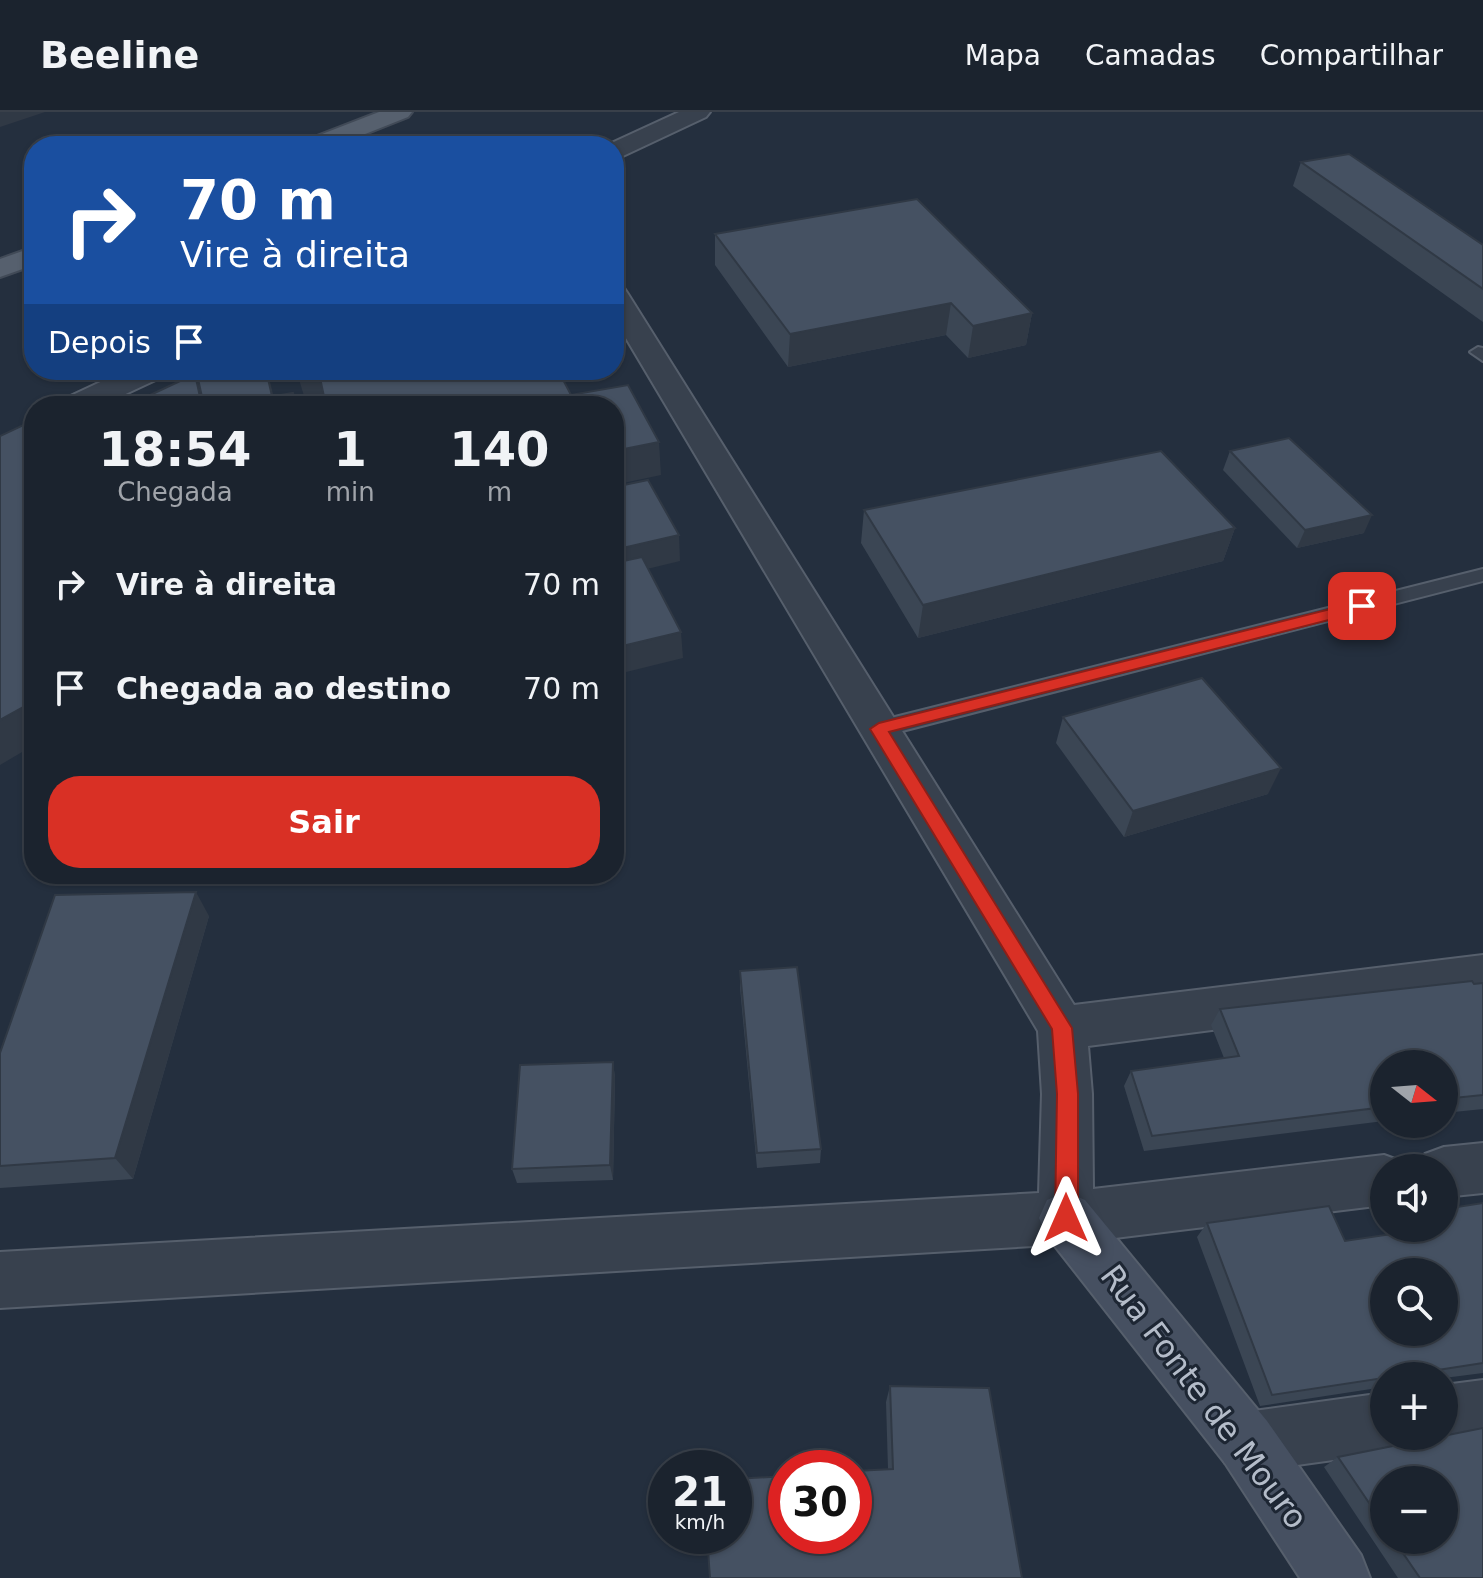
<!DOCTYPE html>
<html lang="pt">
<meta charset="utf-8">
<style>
body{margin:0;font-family:"DejaVu Sans",sans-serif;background:#242b36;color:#f1f3f6;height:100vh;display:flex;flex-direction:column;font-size:30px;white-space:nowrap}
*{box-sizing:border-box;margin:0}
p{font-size:26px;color:#a0a4aa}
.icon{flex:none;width:44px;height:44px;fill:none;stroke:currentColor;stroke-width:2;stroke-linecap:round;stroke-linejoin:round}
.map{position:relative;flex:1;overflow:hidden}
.panel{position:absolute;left:24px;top:284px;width:600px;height:488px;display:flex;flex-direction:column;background:#1b232e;border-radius:32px;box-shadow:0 2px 6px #0004,0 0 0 2px #39404a}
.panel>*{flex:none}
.hud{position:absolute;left:24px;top:24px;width:600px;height:244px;border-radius:32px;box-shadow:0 2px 6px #0004,0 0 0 2px #39404a;background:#1a4fa0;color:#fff;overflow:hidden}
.needle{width:52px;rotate:107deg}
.tools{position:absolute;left:1370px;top:938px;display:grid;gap:16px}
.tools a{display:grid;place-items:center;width:88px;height:88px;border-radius:50%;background:#1b232e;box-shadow:0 2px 6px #0004,0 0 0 2px #39404a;font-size:40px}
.speed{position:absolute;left:648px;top:1338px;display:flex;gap:16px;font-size:40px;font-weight:700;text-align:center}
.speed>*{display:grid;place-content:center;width:104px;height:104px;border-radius:50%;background:#1b232e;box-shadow:0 2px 6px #0004,0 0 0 2px #39404a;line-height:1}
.speed small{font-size:20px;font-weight:400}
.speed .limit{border:12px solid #d22;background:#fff;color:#111}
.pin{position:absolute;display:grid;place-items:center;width:68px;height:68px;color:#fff;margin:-34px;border-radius:16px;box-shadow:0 4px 12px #0006}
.me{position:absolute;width:88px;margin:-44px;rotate:0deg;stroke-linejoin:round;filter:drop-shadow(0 0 6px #0008)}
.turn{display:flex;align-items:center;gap:28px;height:168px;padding:0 24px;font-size:36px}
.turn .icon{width:104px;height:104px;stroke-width:2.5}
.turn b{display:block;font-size:56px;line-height:68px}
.then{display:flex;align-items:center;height:76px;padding:0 24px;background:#0003;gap:16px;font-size:30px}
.eta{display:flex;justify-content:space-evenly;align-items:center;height:136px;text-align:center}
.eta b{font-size:48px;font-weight:700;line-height:56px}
.primary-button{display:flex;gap:16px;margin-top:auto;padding:16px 24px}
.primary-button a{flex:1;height:92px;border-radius:32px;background:#d93025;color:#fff;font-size:32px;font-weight:700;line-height:92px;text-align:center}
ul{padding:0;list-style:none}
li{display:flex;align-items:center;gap:24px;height:104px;padding:0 24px}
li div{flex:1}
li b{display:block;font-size:30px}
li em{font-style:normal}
header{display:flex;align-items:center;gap:48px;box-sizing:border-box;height:112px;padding:0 40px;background:#1b232e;border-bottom:2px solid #39404a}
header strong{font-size:38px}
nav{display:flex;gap:44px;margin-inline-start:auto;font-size:28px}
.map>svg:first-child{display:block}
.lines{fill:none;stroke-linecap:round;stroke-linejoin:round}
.lane-casing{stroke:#565f6c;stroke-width:4}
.street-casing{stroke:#565f6c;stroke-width:4}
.secondary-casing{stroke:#565f6c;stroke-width:4}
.primary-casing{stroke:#414a57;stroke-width:4}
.lane{fill:#38414e;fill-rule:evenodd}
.street{fill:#38414e;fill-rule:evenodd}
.secondary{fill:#465061;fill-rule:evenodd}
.primary{fill:#56606e;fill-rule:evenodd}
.wall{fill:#3b4654;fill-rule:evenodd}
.shaded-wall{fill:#303945}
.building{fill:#455162;stroke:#303945;stroke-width:2;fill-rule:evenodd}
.route{fill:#d93025;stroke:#8d1f18;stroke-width:2}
.labels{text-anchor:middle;stroke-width:6;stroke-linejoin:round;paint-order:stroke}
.near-street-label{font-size:32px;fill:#b4bcc9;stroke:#1d2633}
</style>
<header>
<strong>Beeline</strong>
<nav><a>Mapa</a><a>Camadas</a><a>Compartilhar</a></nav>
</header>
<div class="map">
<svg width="1483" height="1466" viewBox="0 0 1483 1466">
<rect width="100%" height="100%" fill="#242f3e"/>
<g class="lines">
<!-- lane casing -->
<g class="lane-casing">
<g id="lane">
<path d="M1478,235L1483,236V249L1470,240Z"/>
<path d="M1483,457V469L879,625L871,623L868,617L871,611L879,609Z"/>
</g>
</g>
<!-- street casing -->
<g class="street-casing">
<g id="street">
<path d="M679,0H710L706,5L623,44L614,46V34H605Z"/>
<path d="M614,173L624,176L628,182L1074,893L1483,843V883L1088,934L1092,982L1093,1077L1384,1043L1403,1050L1405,1056H1384V1093L1066,1132L0,1196V1140L1039,1081L1042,982L1038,919L614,206Z"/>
<path d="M126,258H166L162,265L100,294H59L64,287Z"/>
<path d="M1483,1031V1081L1444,1085V1056H1419L1425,1042L1444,1035Z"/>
<path d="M1483,1268V1328L1444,1333L1423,1324H1444V1273Z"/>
<path d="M1384,1281V1324H1409L1405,1332L1384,1341L1246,1360L1225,1351L1216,1330L1225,1309L1246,1300Z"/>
</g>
</g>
<!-- secondary casing -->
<g class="secondary-casing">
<path id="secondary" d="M1066,1080L1085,1088L1267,1309L1361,1443L1370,1466H1300L1225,1351L1047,1124L1039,1106L1047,1088Z"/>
</g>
<!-- primary casing -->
<g class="primary-casing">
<g id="primary">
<path d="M379,0H412L408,5L335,34H301L304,29Z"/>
<path d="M34,135V153L0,165V147Z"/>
</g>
</g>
<!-- lane -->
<use href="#lane" class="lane"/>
<!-- street -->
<use href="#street" class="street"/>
<!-- secondary -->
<use href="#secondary" class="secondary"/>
<!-- primary -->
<use href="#primary" class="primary"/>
</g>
<!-- wall -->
<g class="wall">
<path d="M1301,50L1483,133V210L1293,74Z"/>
<path d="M715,122L1032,201L1026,233L968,246L946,223L788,255L715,153Z"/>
<path d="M1230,339L1364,421L1297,436L1223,358Z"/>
<path d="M864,398L1235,416L1223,449L918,526L861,431Z"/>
<path d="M1063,605L1268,682L1124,725L1056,631Z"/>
<path d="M209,804L133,1067L0,1076V941Z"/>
<path d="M740,859L821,1037L820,1051L757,1056L740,876Z"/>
<path d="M1483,871V997L1444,1001V952H1384V1009L1144,1039L1124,974L1131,959L1224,946L1211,913L1220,897Z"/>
<path d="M613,950L615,966L613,1068L517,1071L512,1057Z"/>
<path d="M1483,1091V1261L1444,1266V1264H1384V1275L1260,1294L1197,1125L1207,1111L1345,1129L1412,1120L1410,1116H1444Z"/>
<path d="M890,1274L1022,1466L888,1357L886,1290Z"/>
<path d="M1483,1316V1466H1398L1324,1355L1338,1345ZM1384,1368H1444V1428H1384Z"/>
</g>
<!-- shaded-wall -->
<g class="shaded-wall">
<path d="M0,0H45L0,15Z"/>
<path d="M951,191L946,223L788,255L790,222Z"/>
<path d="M1032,201L1026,233L968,246L973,214Z"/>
<path d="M266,258H267L276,294H274Z"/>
<path d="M319,261L328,293L307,294L298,264Z"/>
<path d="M195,262L207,294H202Z"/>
<path d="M659,330L661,363L614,373V339Z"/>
<path d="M1372,403L1364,421L1297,436L1305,418Z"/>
<path d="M1235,416L1223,449L918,526L923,493Z"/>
<path d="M679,423L680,449L614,465V438Z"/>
<path d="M681,520L683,546L614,563V536Z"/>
<path d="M34,589V633L0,653V608Z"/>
<path d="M1281,656L1268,682L1124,725L1133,699Z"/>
<path d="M196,780L209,804L133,1067L115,1046Z"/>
<path d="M613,950L615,966L613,1068L610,1053Z"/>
</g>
<!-- building -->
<g class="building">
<path d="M1349,42L1483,133V177L1301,50Z"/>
<path d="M917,87L1032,201L973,214L951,191L790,222L715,122Z"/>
<path d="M196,258H266L272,284L215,294H204Z"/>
<path d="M296,258H558L571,283L628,273L659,330L614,339V294H326L319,261L298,264Z"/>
<path d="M195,262L202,294H131V292Z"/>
<path d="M293,281L297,294H215Z"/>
<path d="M34,308V589L0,608V324Z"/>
<path d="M1289,326L1372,403L1305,418L1230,339Z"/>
<path d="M1161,339L1235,416L923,493L864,398Z"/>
<path d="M648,368L679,423L614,438V375Z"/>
<path d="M642,445L681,520L614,536V451Z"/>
<path d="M1202,566L1281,656L1133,699L1063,605Z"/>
<path d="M196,780L115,1046L0,1054V941L55,783Z"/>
<path d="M797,855L821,1037L757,1041L740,859Z"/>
<path d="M1472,869L1474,872L1483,871V983L1444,987V952H1384V995L1152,1024L1131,959L1239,944L1220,897Z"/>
<path d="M613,950L610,1053L512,1057L520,953Z"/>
<path d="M1483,1091V1251L1399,1264H1384V1266L1272,1283L1207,1111L1329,1094L1345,1129L1432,1116H1444V1097ZM1384,1160H1444V1220H1384Z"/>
<path d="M890,1274L989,1276L1022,1466H710L707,1424H734V1367L786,1364V1424H854V1359L893,1357Z"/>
<path d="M1483,1316V1466H1420L1394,1428H1444V1368H1384V1413L1338,1345Z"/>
</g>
<!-- route -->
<path class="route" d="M1362,489L1370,494L1368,498L889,620L1072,916L1078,982V1106L1074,1114L1066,1117L1058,1114L1055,1106L1057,982L1052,917L870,617L879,611Z"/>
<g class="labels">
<!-- near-street labels -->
<g class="near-street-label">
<text transform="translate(1204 1285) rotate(53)" y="11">Rua Fonte de Mouro</text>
</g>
</g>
</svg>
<div class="tools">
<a><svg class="needle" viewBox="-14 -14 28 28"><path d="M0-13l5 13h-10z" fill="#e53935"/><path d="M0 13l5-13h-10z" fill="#a0a4aa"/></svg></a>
<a><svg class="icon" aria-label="sound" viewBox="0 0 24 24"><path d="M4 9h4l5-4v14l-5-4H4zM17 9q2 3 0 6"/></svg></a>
<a><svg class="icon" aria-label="search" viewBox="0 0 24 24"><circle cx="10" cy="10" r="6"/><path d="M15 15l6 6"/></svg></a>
<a>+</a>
<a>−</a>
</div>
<div class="speed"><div>21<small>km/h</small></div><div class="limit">30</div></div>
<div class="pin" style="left:1362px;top:494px;background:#d93025"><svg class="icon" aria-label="arrive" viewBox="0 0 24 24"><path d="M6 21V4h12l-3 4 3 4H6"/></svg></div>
<svg class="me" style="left:1066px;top:1106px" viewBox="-20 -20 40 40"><path d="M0-17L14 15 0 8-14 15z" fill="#d93025" stroke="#fff" stroke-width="4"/></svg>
<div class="hud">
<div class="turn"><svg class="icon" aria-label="right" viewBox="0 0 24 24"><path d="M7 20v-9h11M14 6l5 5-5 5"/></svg><div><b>70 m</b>Vire à direita</div></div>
<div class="then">Depois<svg class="icon" aria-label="arrive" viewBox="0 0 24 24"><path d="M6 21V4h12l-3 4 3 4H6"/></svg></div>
</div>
<section class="panel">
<div class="eta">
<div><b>18:54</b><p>Chegada</p></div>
<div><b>1</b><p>min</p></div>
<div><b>140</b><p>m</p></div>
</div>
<ul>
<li><svg class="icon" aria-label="right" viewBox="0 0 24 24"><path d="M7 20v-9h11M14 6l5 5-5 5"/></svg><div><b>Vire à direita</b></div><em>70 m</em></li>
<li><svg class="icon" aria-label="arrive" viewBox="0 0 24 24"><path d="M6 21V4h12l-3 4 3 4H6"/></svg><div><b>Chegada ao destino</b></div><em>70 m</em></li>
</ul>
<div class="primary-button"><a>Sair</a></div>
</section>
</div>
